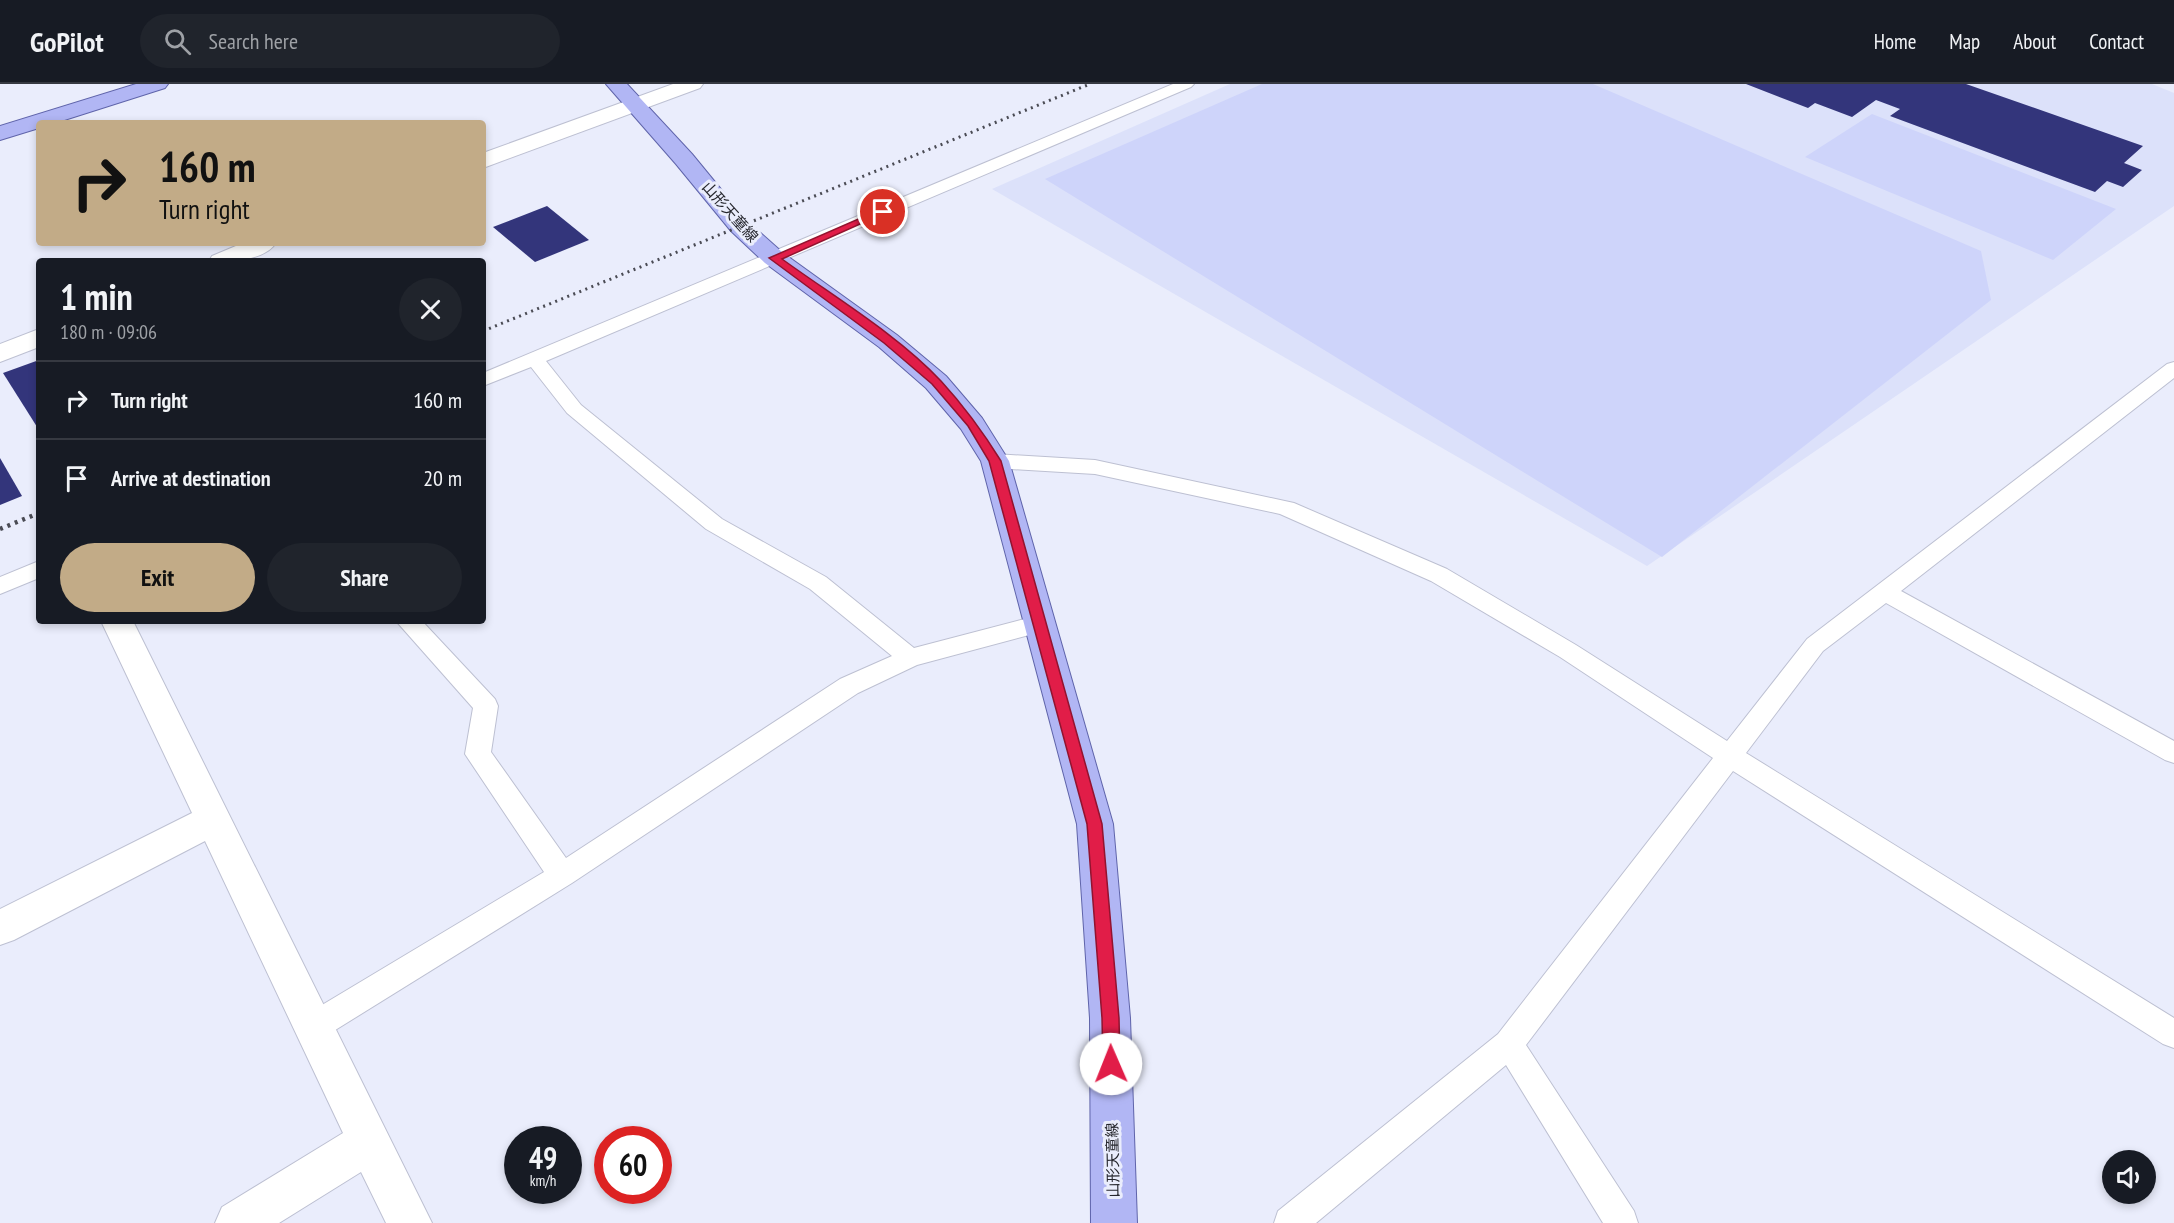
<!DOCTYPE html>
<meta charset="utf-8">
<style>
body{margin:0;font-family:"PT Sans Narrow","Noto Sans JP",sans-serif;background:#20242c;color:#f1f3f6;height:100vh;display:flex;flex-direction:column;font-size:22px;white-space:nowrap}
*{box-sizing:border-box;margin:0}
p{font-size:20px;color:#9ea1a6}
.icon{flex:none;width:33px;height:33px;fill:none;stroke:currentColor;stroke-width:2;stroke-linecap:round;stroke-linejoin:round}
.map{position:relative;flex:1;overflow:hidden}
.drawer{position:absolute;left:36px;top:174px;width:450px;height:366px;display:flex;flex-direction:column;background:#171b24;border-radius:6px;box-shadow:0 3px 9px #0003}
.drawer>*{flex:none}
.guide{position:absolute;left:36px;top:36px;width:450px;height:126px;border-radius:6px;box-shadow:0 3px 9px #0003;background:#c2ab87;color:#111;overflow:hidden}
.buttons{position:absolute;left:2102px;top:1066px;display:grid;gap:12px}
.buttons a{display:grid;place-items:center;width:54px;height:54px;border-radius:50%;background:#171b24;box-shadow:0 3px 9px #0003;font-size:30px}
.speed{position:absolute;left:504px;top:1042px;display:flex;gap:12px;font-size:30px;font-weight:700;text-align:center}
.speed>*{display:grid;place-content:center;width:78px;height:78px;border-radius:50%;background:#171b24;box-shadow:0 3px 9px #0003;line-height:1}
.speed small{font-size:15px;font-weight:400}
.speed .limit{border:9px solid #d22;background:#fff;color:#111}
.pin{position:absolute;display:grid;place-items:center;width:51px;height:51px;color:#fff;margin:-26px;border:3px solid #fff;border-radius:50%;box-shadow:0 2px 6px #0007}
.me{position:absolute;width:66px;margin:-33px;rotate:359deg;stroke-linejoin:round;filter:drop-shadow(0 0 4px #0008)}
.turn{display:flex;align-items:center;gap:21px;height:126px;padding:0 24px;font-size:27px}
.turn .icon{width:78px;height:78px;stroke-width:2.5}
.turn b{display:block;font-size:42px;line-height:51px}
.round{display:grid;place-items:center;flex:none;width:63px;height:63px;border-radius:32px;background:#20242c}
.overview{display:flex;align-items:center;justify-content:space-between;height:102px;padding:0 24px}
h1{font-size:36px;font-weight:800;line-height:45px}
.button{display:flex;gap:12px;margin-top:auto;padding:12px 24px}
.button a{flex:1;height:69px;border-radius:36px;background:#c2ab87;color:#111;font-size:24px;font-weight:800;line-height:69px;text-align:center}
.button a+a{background:#20242c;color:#f1f3f6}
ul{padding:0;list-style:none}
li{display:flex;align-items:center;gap:18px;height:78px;padding:0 24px;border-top:2px solid #363941}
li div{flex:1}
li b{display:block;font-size:22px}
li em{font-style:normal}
header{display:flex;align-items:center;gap:36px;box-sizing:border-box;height:84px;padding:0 30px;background:#171b24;border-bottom:2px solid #363941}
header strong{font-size:28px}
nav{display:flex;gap:33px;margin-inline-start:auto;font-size:21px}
.search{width:420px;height:54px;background:#20242c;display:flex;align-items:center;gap:15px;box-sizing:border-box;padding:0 21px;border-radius:33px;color:#9ea1a6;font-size:22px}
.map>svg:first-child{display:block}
.built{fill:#dce1fa}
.green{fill:#ced4fa}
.building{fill:#33357b}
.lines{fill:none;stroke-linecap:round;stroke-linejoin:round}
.lane-casing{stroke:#bdc0d2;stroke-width:2}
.street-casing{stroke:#bdc0d2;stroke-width:2}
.primary-casing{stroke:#5f64aa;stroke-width:2}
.lane{fill:#fff;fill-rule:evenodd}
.street{fill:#fff;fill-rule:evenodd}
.primary{fill:#b1b6f4;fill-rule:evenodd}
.rail-far1{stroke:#4a4b54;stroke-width:3;stroke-dasharray:2 4.5;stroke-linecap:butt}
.rail{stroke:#4a4b54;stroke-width:4.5;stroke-dasharray:3 5;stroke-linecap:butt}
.route{fill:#e11d48;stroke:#92132f;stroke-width:1.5}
.labels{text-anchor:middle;stroke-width:6;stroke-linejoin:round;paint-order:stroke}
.street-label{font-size:15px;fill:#26272e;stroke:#eaedfc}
</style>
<header>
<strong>GoPilot</strong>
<div class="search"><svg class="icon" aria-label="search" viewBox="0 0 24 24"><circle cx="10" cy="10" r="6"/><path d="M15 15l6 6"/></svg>Search here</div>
<nav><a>Home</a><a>Map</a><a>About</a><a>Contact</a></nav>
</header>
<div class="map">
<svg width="2174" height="1139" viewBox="0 0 2174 1139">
<rect width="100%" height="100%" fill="#eaedfc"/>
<!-- built -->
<path class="built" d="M1230,0H2152L2174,9V122L1647,482L992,105Z"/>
<!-- green -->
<g class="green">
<path d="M1262,0H1593L1981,167L1991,216L1662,473L1045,95Z"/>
<path d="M1872,30L2116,125L2053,176L1805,73Z"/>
</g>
<!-- building -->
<g class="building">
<path d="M1746,0H1966L2143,62L2124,79L2142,86L2123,103L2107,97L2095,108L1890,32L1900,25L1876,16L1852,33L1815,19L1808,24Z"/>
<path d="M547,122L589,156L535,178L493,143Z"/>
<path d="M39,276V346L3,289Z"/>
<path d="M0,374L22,412L0,421Z"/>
</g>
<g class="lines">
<!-- lane casing -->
<g class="lane-casing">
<g id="lane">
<path d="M1173,0H1194L1191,3L546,277L581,321L722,435L826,493L914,564L1040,531L1048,534L1052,540L1048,546L917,581L858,609L572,799L324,953L313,957L302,953L298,943L302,933L544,788L465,670L473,624L396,537H422L495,615L498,622L491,668L566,774L840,595L892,572L810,505L706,445L567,329L531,283L483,302V289Z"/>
<path d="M2174,278V294L1901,507L2174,657V679L2165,676L1886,519L1823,567L1746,669L2174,934V964L2163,960L1733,687L1526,961L1634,1127L1638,1139H1603L1506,981L1316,1139H1274L1278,1127L1498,950L1713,674L1560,573L1431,497L1280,430L1095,390L995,384L988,382L984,377L988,372L995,370L1095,376L1294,419L1447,485L1576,561L1727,657L1807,555L2167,280Z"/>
<path d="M39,477V494L0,510V493Z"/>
</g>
</g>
<!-- street casing -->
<g class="street-casing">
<g id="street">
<path d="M673,0H703L700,4L483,84V69Z"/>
<path d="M243,159H276C263,178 229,177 209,177L212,172Z"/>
<path d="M39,245V263L0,278V260Z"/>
<path d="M101,537H133L432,1139H386L361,1088L279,1139H215L222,1123L343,1049L205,757L14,856L0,861V825L192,729Z"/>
</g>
</g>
<!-- primary casing -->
<g class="primary-casing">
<g id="primary">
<path d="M136,0H168L165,4L55,39H39V44L0,56V42Z"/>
<path d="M606,0H627L692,70L747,137L783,169L897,251L946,292L982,334L1009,377L1113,740L1130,934L1137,1139H1091L1090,934L1077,740L981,377L961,345L926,304L879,263L765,179L731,147L676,80Z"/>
</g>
</g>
<!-- lane -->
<use href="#lane" class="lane"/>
<!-- street -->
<use href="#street" class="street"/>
<!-- primary -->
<use href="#primary" class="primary"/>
<!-- rail-far1 -->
<path class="rail-far1" d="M483,247L1090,0"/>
<!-- rail -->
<path class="rail" d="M0,445L39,429"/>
</g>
<!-- route -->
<path class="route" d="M879,126L887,128L782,175C833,212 898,251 941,297C964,322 983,348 1001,377L1102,740L1119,934L1120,980L1117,986L1111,988L1105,986L1103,980L1102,934L1087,740L989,377L968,342L932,300L884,259L769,174Z"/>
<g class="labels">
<!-- street labels -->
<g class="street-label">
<text transform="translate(730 128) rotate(48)" y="5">山形天童線</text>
<text transform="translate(1113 1076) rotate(-91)" y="5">山形天童線</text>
</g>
</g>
</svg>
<div class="buttons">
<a><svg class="icon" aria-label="sound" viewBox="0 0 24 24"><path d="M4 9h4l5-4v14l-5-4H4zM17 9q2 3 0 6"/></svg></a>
</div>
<div class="speed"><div>49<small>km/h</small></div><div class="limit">60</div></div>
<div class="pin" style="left:883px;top:128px;background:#d93025"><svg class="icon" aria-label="arrive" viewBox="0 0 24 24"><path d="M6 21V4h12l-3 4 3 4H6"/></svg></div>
<svg class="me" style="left:1111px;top:980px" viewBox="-20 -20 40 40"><circle r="19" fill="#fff"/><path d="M0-13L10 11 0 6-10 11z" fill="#e11d48"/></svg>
<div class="guide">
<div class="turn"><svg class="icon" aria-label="right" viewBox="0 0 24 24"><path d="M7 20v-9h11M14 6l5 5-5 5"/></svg><div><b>160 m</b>Turn right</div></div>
</div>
<section class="drawer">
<div class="overview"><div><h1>1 min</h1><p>180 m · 09:06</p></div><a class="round"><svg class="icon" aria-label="close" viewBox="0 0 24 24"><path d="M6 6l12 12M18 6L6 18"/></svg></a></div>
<ul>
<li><svg class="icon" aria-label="right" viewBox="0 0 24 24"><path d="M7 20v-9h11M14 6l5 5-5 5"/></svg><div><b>Turn right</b></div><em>160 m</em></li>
<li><svg class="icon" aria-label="arrive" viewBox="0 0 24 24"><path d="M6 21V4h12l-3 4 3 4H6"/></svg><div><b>Arrive at destination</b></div><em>20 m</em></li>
</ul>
<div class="button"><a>Exit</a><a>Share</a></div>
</section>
</div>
